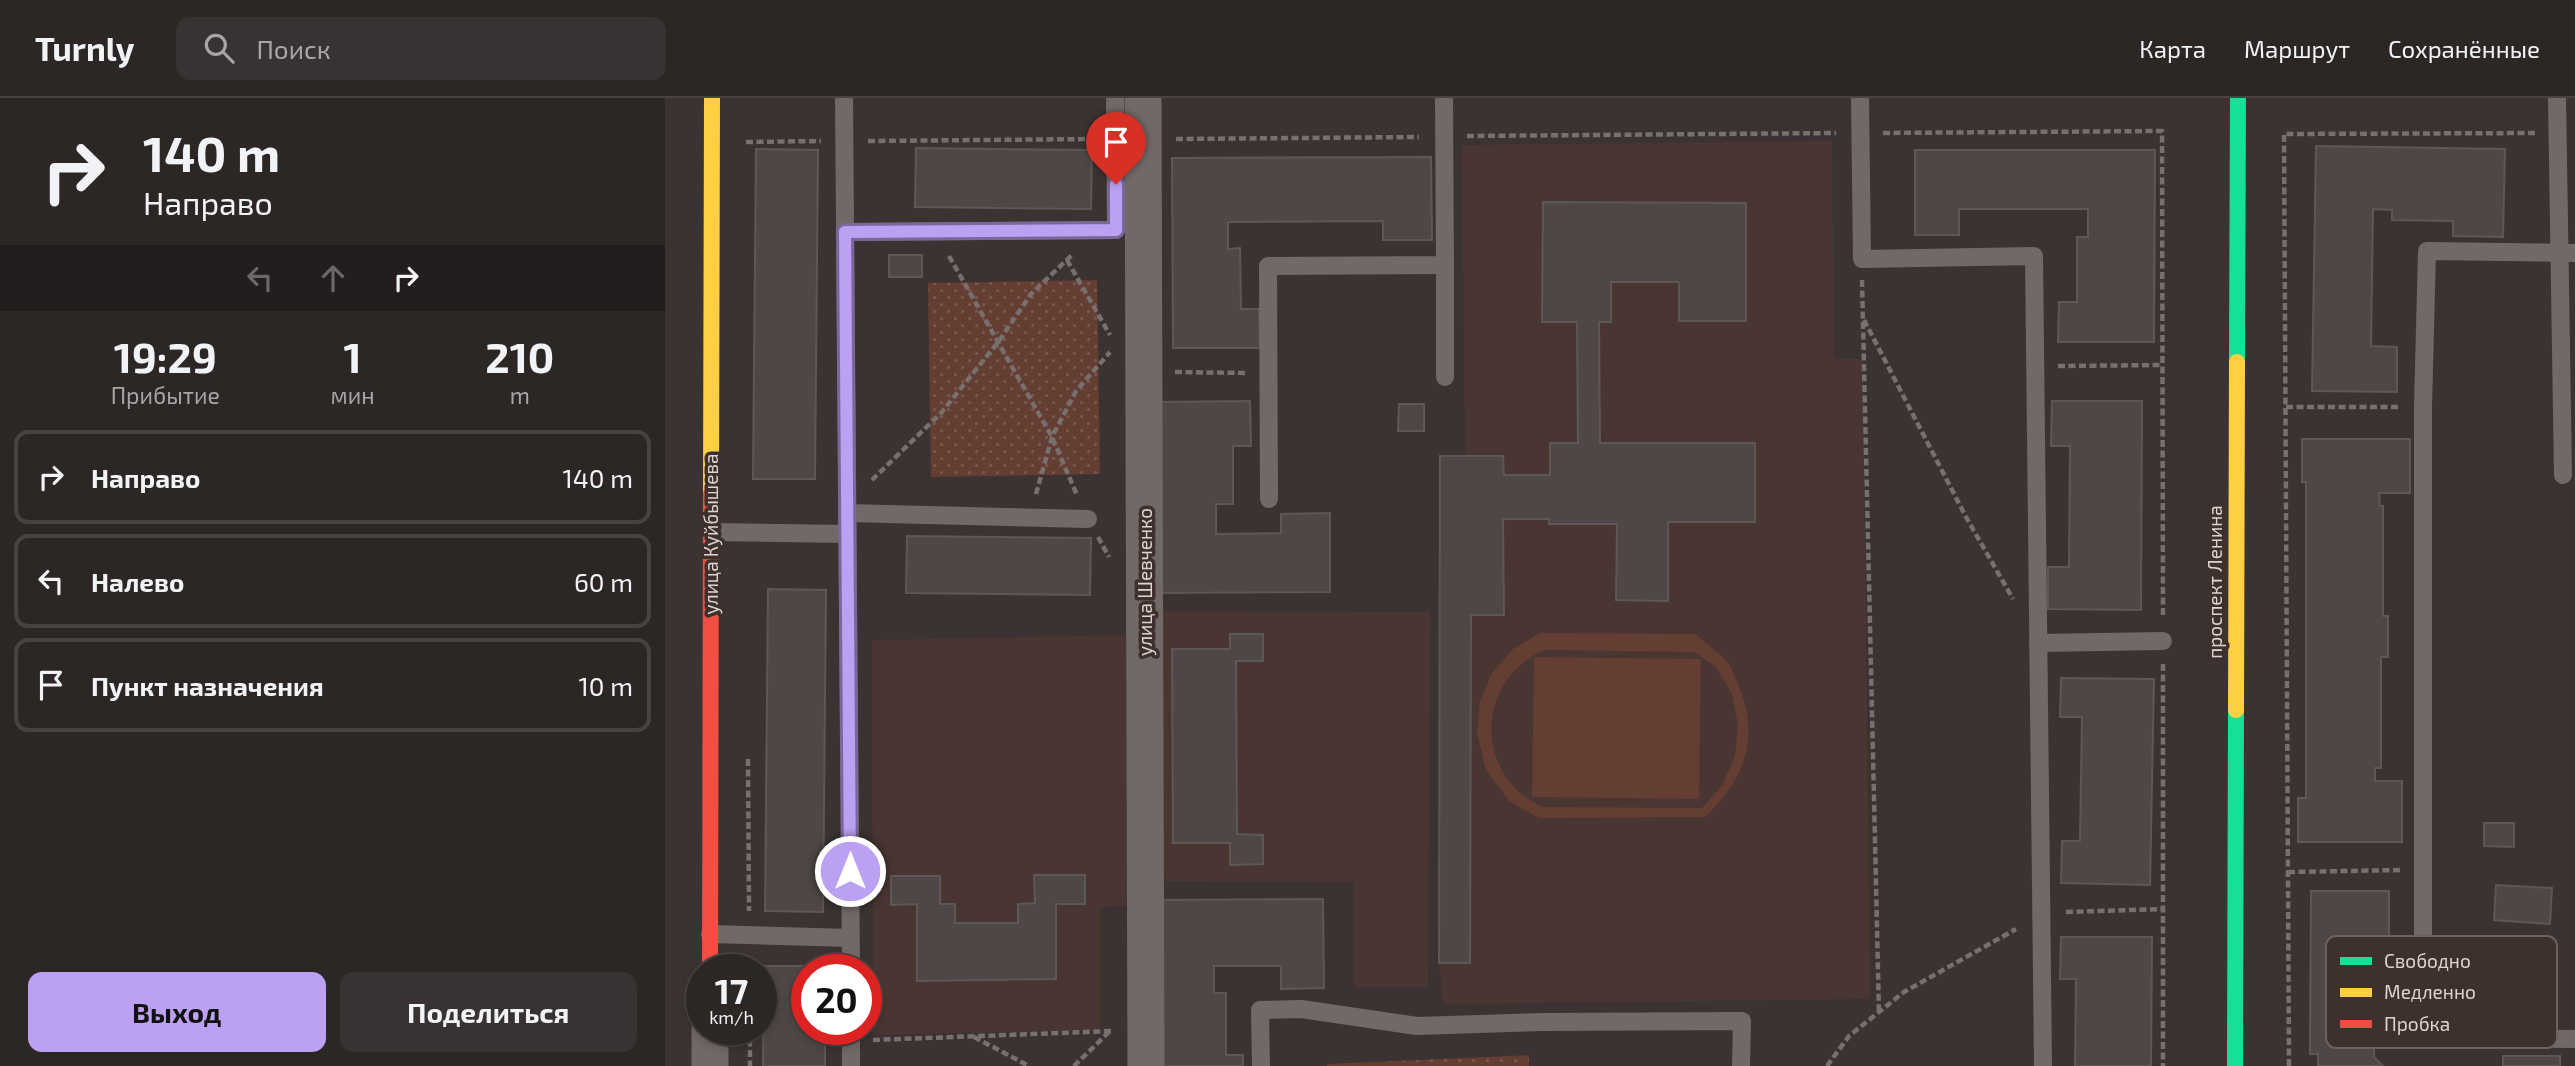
<!DOCTYPE html>
<html lang="ru">
<meta charset="utf-8">
<style>
body{margin:0;font-family:"Exo 2",sans-serif;background:#383232;color:#f1f3f6;height:100vh;display:flex;flex-direction:column;font-size:26px;white-space:nowrap}
*{box-sizing:border-box;margin:0}
p{font-size:23px;color:#a6a5a7}
.icon{flex:none;width:38px;height:38px;fill:none;stroke:currentColor;stroke-width:2;stroke-linecap:round;stroke-linejoin:round}
.map{position:relative;flex:1;overflow:hidden}
.panel{display:flex;flex-direction:column;background:#2c2625;width:665px}
.panel>*{flex:none}
.hud{background:#2c2625;color:#f1f3f6;overflow:hidden}
.speed{position:absolute;left:21px;top:856px;display:flex;gap:14px;font-size:35px;font-weight:700;text-align:center}
.speed>*{display:grid;place-content:center;width:91px;height:91px;border-radius:50%;background:#2c2625;box-shadow:0 4px 10px #0003,0 0 0 2px #484342;line-height:1}
.speed small{font-size:18px;font-weight:400}
.speed .limit{border:10px solid #d22;background:#fff;color:#111}
.pin{position:absolute;display:grid;place-items:center;width:60px;height:60px;color:#fff;margin:-72px -30px;border-radius:50% 50% 50% 0;rotate:-45deg;box-shadow:0 0 7px #0007}
.pin .icon{rotate:45deg}
.me{position:absolute;width:77px;margin:-38px;rotate:0deg;stroke-linejoin:round;filter:drop-shadow(0 0 5px #0008)}
.turn{display:flex;align-items:center;gap:24px;height:147px;padding:0 28px;font-size:32px}
.turn .icon{width:91px;height:91px;stroke-width:2.5}
.turn b{display:block;font-size:49px;line-height:60px}
.lanes{display:flex;align-items:center;height:66px;padding:0 28px;background:#0003;justify-content:center;gap:35px;direction:ltr}
.lanes .off{opacity:.35}
.eta{display:flex;justify-content:space-evenly;align-items:center;height:119px;text-align:center}
.eta b{font-size:42px;font-weight:700;line-height:49px}
.cta{display:flex;gap:14px;margin-top:auto;padding:14px 28px}
.cta a{flex:1;height:80px;border-radius:14px;background:#bca0f2;color:#111;font-size:28px;font-weight:700;line-height:80px;text-align:center}
.cta a+a{background:#383232;color:#f1f3f6}
ul{padding:0;list-style:none}
li{display:flex;align-items:center;gap:21px;height:94px;margin:0 14px 10px;padding:0 14px;border:4px solid #484342;border-radius:14px}
li div{flex:1}
li b{display:block;font-size:26px}
li em{font-style:normal}
header{display:flex;align-items:center;gap:42px;box-sizing:border-box;height:98px;padding:0 35px;background:#2c2625;border-bottom:2px solid #484342}
header strong{font-size:33px}
nav{display:flex;gap:38px;margin-inline-start:auto;font-size:24px}
.search{width:490px;height:63px;background:#383232;display:flex;align-items:center;gap:18px;box-sizing:border-box;padding:0 24px;border-radius:14px;color:#a6a5a7;font-size:26px}
main{display:flex;flex:1;min-height:0}
.map>svg:first-child{display:block}
.built{fill:#493632}
.grass{fill:#643d33;fill-rule:evenodd}
.park{fill:url(#park-dots)}
.building{fill:#4e4745;stroke:#5d5755;stroke-width:2}
.lines{fill:none;stroke-linecap:round;stroke-linejoin:round}
.path{stroke:#77706e;stroke-width:4.5;stroke-dasharray:7 3.5;stroke-linecap:butt}
.lane{stroke:#716967;stroke-width:18}
.street{stroke:#716967;stroke-width:37}
.fast{stroke:#16e098;stroke-width:16}
.slow{stroke:#ffcf43;stroke-width:16}
.jam{stroke:#f24e42;stroke-width:16}
.route-casing{stroke:#7a689d;stroke-width:18}
.route{stroke:#bca0f2;stroke-width:12}
.labels{text-anchor:middle;stroke-width:7;stroke-linejoin:round;paint-order:stroke}
.street-label{font-size:19px;fill:#ddd4d2;stroke:#3e312d}
.key{fill:#3e312d;stroke:#6e625f;stroke-width:2}
.key-label{font-size:19px;fill:#ddd4d2}
</style>
<header>
<strong>Turnly</strong>
<div class="search"><svg class="icon" aria-label="search" viewBox="0 0 24 24"><circle cx="10" cy="10" r="6"/><path d="M15 15l6 6"/></svg>Поиск</div>
<nav><a>Карта</a><a>Маршрут</a><a>Сохранённые</a></nav>
</header>
<main>
<section class="panel">
<div class="hud">
<div class="turn"><svg class="icon" aria-label="right" viewBox="0 0 24 24"><path d="M7 20v-9h11M14 6l5 5-5 5"/></svg><div><b>140 m</b>Направо</div></div>
<div class="lanes"><svg class="icon off" aria-label="left" viewBox="0 0 24 24"><path d="M17 20v-9H6M10 6l-5 5 5 5"/></svg><svg class="icon off" aria-label="ahead" viewBox="0 0 24 24"><path d="M12 20V5M6 11l6-6 6 6"/></svg><svg class="icon" aria-label="right" viewBox="0 0 24 24"><path d="M7 20v-9h11M14 6l5 5-5 5"/></svg></div>
</div>
<div class="eta">
<div><b>19:29</b><p>Прибытие</p></div>
<div><b>1</b><p>мин</p></div>
<div><b>210</b><p>m</p></div>
</div>
<ul>
<li><svg class="icon" aria-label="right" viewBox="0 0 24 24"><path d="M7 20v-9h11M14 6l5 5-5 5"/></svg><div><b>Направо</b></div><em>140 m</em></li>
<li><svg class="icon" aria-label="left" viewBox="0 0 24 24"><path d="M17 20v-9H6M10 6l-5 5 5 5"/></svg><div><b>Налево</b></div><em>60 m</em></li>
<li><svg class="icon" aria-label="arrive" viewBox="0 0 24 24"><path d="M6 21V4h12l-3 4 3 4H6"/></svg><div><b>Пункт назначения</b></div><em>10 m</em></li>
</ul>
<div class="cta"><a>Выход</a><a>Поделиться</a></div>
</section>
<div class="map">
<svg width="1910" height="968" viewBox="0 0 1910 968">
<defs>
<pattern id="park-dots" width="8" height="8" patternUnits="userSpaceOnUse" patternTransform="scale(1.75)"><rect width="8" height="8" fill="#643d33"/><path d="M2 2h.1M6 6h.1" fill="none" stroke="#7a5850" stroke-width="1.8" stroke-linecap="round"/></pattern>
</defs>
<rect width="100%" height="100%" fill="#3a3331"/>
<!-- built -->
<g class="built">
<path d="M1167,43L1169,261H1198L1205,901L778,906L774,865L775,358L800,357L797,47Z"/>
<path d="M493,513L765,514L763,889H689V784L494,783Z"/>
<path d="M461,537L462,808L435,809V932L208,937L207,542Z"/>
</g>
<!-- grass -->
<g class="grass">
<path d="M875,535L1031,536C1041,546 1055,555 1064,566C1068,572 1070,580 1073,586C1096,639 1080,681 1040,719L874,720L844,703L821,672L812,635L815,603L827,575L848,551ZM880,552L1029,554L1051,569L1067,596L1073,626L1070,657L1058,686L1037,710L878,709C808,678 810,581 880,552Z"/>
<path d="M869,559L1036,561L1034,701L867,699Z"/>
</g>
<!-- park -->
<g class="park">
<path d="M432,182L435,376L266,379L263,185Z"/>
<path d="M864,957V968H662V966Z"/>
</g>
<!-- building -->
<g class="building">
<path d="M1651,48L1840,51L1838,139L1788,138V123L1727,122V112L1708,111L1706,248L1732,249V294L1647,293Z"/>
<path d="M251,50L427,52L426,111L250,109Z"/>
<path d="M91,51L153,52L150,381H88Z"/>
<path d="M1250,52H1490L1489,244H1393L1394,204H1412V139H1423V111H1294V137H1250Z"/>
<path d="M766,59L767,142H718V123L563,124V151L575,150L576,211H594L595,250H508L507,60Z"/>
<path d="M878,104L1081,105V223H1014V184H946V224H934L935,345H1090V424H1003V503L951,502L952,426H884V421H838L839,517H806L805,865H774L775,358H838L839,377H885V345H913L912,224H877Z"/>
<rect x="224" y="157" width="33" height="22"/>
<path d="M585,303L586,348H568V406H551V436L616,435V416L665,415V494L493,495L492,304Z"/>
<path d="M1387,303H1477L1476,512L1383,511V469H1404L1405,348H1386Z"/>
<path d="M734,306H759V333H733Z"/>
<path d="M1637,341H1745V395H1714L1715,408H1718V518H1723V559H1716V670H1710V683H1737V744H1633V700H1641V384H1637Z"/>
<path d="M242,438L426,440L425,497L241,495Z"/>
<path d="M103,491L161,492L158,814L100,813Z"/>
<path d="M565,536H598V563H571L572,736L598,737V766L565,767V745H508L507,551H565Z"/>
<path d="M1396,580L1489,581L1485,787L1396,785L1397,743H1415L1417,619H1395Z"/>
<path d="M1819,725H1849V749L1819,748Z"/>
<path d="M369,777H420V806H391V881L252,883V806L226,807V778H275V806H290V825H353V806L370,805Z"/>
<path d="M1831,787L1887,790L1885,826L1829,822Z"/>
<path d="M1646,793H1724V838H1710L1709,959L1718,968H1653V956H1645Z"/>
<path d="M658,801L659,890L616,891V868H549V895H561V957H578V968H497L496,802Z"/>
<path d="M1396,839H1487L1486,968H1410L1411,881H1395Z"/>
<path d="M99,868H161V872H142V931H160V968H98Z"/>
<rect x="1838" y="958" width="57" height="10"/>
</g>
<g class="lines">
<!-- path -->
<g class="path">
<path d="M1218,35L1497,33L1498,519"/>
<path d="M802,38L1171,35"/>
<path d="M511,41L754,39"/>
<path d="M203,43L429,41"/>
<path d="M81,44L156,43"/>
<path d="M284,158L387,339L412,397"/>
<path d="M402,162L445,237"/>
<path d="M1197,182L1214,916"/>
<path d="M1199,222L1301,419L1348,501"/>
<path d="M1393,268L1497,267"/>
<path d="M510,274L582,275"/>
<path d="M1621,309H1736"/>
<path d="M207,382L276,315L334,243L366,196L407,157"/>
<path d="M371,396L387,339L411,293L445,254"/>
<path d="M433,439L444,459"/>
<path d="M1498,566V968"/>
<path d="M83,661L84,813"/>
<path d="M1623,774L1736,772"/>
<path d="M1401,814L1498,811"/>
<path d="M84,860V872"/>
<path d="M85,931V968"/>
<path d="M309,939L364,968"/>
<path d="M208,942L448,933"/>
<path d="M409,968L444,934"/>
<path d="M1162,968L1184,938L1239,894L1351,831"/>
<path d="M1624,968L1619,36L1870,35"/>
</g>
<!-- lane -->
<g class="lane">
<path d="M179,0L186,872"/>
<path d="M1195,0L1197,161L1369,158L1378,968"/>
<path d="M1892,0L1898,377"/>
<path d="M180,134L451,132L450,0"/>
<path d="M1910,155L1762,153L1758,309V940L1910,941"/>
<path d="M780,167V279"/>
<path d="M604,401L603,168L780,167L779,0"/>
<path d="M182,415L423,421"/>
<path d="M46,434L182,436"/>
<path d="M1373,545L1498,543"/>
<path d="M45,836L185,840"/>
<path d="M186,931V968"/>
<path d="M596,968L595,912L636,911L752,928L878,924L1077,923L1076,968"/>
</g>
<!-- street -->
<g class="street">
<path d="M478,0L481,968"/>
<path d="M45,968V931"/>
</g>
<!-- fast -->
<g class="fast">
<path d="M1572,264L1573,0"/>
<path d="M1570,968L1571,612"/>
</g>
<!-- slow -->
<g class="slow">
<path d="M46,396L47,0"/>
<path d="M1571,612L1572,264"/>
</g>
<!-- jam -->
<path class="jam" d="M45,872L46,396"/>
</g>
<g class="lines">
<!-- route casing -->
<g class="route-casing">
<path id="route" d="M185,773L180,134L451,132V86"/>
</g>
<!-- route -->
<use href="#route" class="route"/>
</g>
<g class="labels">
<!-- street labels -->
<g class="street-label">
<text transform="translate(46 436) rotate(-90)" y="7">улица Куйбышева</text>
<text transform="translate(480 484) rotate(-90)" y="7">улица Шевченко</text>
<text transform="translate(1550 484) rotate(-90)" y="7">проспект Ленина</text>
</g>
</g>
<!-- legend -->
<rect x="1661" y="838" width="231" height="112" rx="10" class="key"/>
<rect x="1675" y="859" width="32" height="8" fill="#16e098"/>
<rect x="1675" y="890" width="32" height="9" fill="#ffcf43"/>
<rect x="1675" y="922" width="32" height="8" fill="#f24e42"/>
<g class="key-label">
<text x="1719" y="870">Свободно</text>
<text x="1719" y="901">Медленно</text>
<text x="1719" y="933">Пробка</text>
</g>
</svg>
<div class="speed"><div>17<small>km/h</small></div><div class="limit">20</div></div>
<div class="pin" style="left:451px;top:86px;background:#d93025"><svg class="icon" aria-label="arrive" viewBox="0 0 24 24"><path d="M6 21V4h12l-3 4 3 4H6"/></svg></div>
<svg class="me" style="left:185px;top:773px" viewBox="-20 -20 40 40"><circle r="17" fill="#bca0f2" stroke="#fff" stroke-width="3"/><path d="M0-11L8 9 0 5-8 9z" fill="#fff"/></svg>
</div>
</main>
